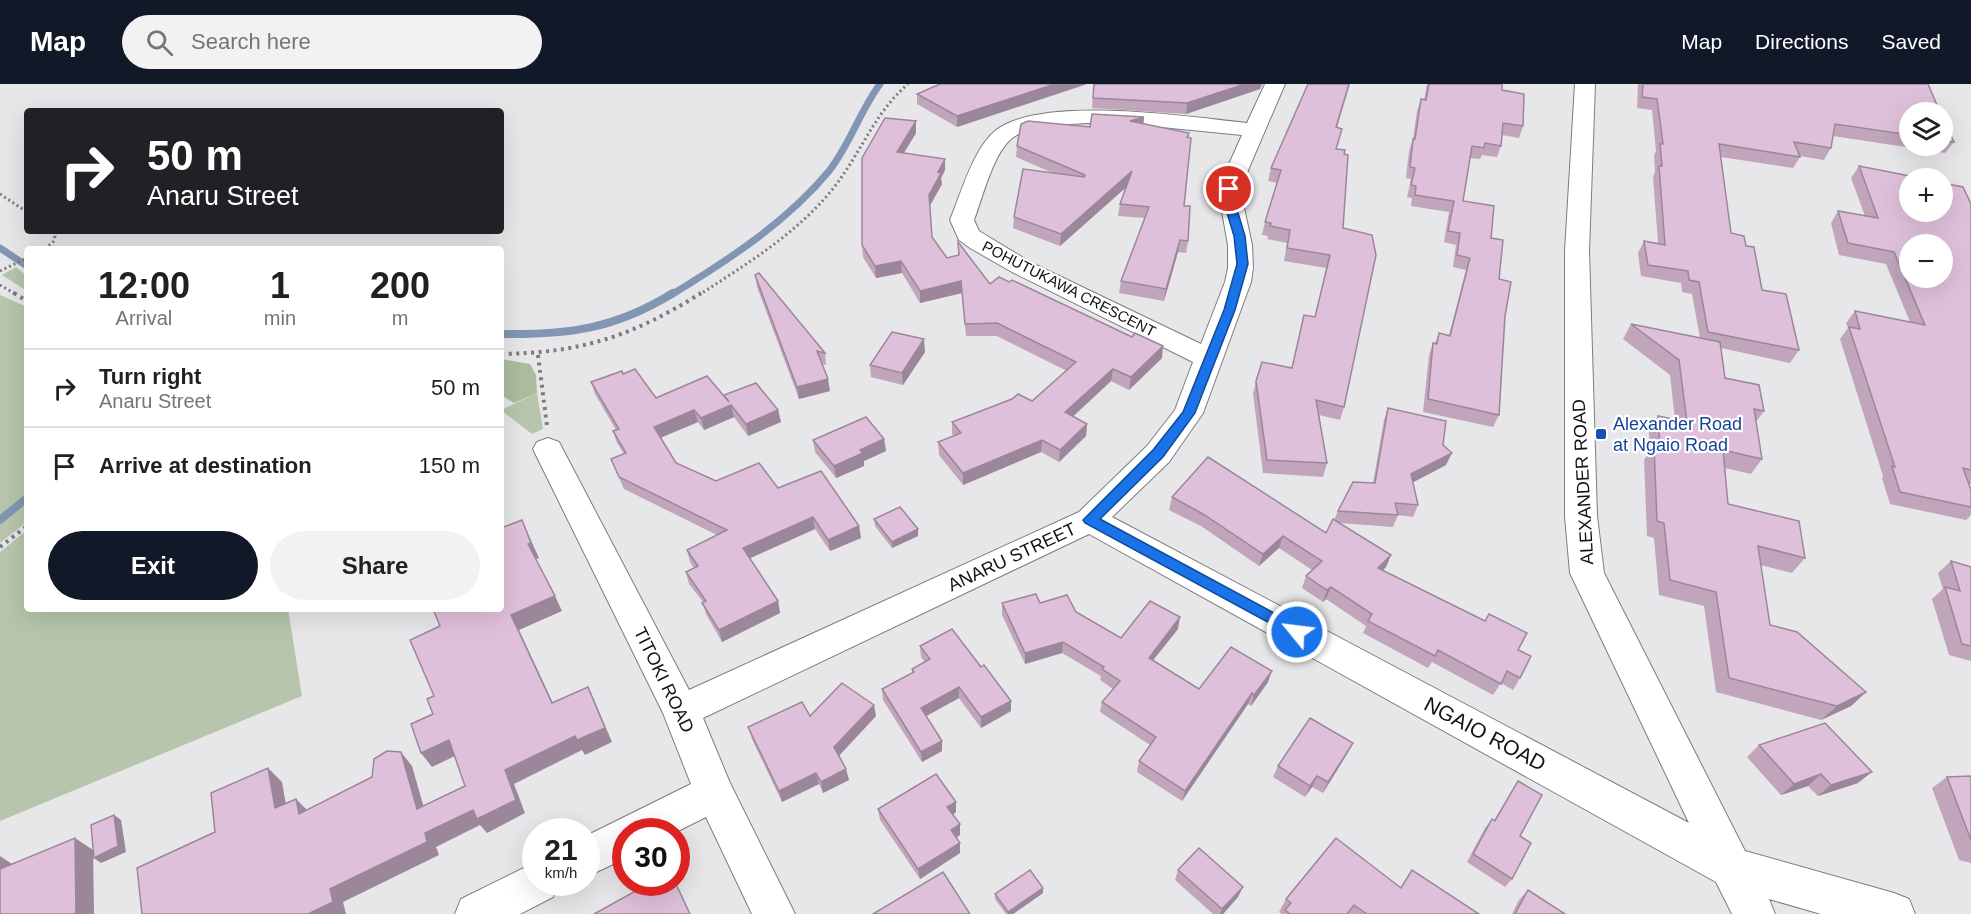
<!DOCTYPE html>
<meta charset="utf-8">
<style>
body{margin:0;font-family:Arial,sans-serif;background:#f2f2f2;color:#202124;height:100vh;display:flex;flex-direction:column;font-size:22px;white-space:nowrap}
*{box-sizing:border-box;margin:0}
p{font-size:20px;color:#757577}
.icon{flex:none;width:33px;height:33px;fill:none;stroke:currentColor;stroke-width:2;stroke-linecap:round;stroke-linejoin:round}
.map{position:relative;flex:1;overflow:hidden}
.sheet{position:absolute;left:24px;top:162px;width:480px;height:366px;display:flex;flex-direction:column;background:#fff;border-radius:6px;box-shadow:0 6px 24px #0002}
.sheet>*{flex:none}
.guide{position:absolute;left:24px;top:24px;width:480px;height:126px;border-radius:6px;box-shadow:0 6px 24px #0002;background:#202124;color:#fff;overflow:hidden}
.tools{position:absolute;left:1899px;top:18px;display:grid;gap:12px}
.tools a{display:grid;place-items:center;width:54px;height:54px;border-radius:50%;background:#fff;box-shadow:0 6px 24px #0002;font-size:30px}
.speed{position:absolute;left:522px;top:734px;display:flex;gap:12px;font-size:30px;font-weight:700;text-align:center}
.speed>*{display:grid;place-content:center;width:78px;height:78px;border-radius:50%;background:#fff;box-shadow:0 6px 24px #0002;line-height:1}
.speed small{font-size:15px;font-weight:400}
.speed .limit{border:9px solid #d22;background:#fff;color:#111}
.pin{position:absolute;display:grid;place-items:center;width:51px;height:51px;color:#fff;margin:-26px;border:3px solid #fff;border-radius:50%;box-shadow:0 2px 6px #0007}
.me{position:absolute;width:66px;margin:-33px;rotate:299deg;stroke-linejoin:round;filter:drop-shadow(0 0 4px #0008)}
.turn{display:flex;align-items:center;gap:21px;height:126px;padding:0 24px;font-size:27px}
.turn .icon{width:78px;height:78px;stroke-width:2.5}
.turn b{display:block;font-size:42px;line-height:51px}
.eta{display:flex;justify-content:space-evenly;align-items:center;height:102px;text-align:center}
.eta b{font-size:36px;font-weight:800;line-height:42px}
.cta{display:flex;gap:12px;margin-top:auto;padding:12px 24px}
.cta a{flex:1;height:69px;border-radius:36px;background:#111827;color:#fff;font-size:24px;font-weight:800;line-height:69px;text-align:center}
.cta a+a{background:#f2f2f2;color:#202124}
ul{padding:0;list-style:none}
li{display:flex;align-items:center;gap:18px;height:78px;padding:0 24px;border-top:2px solid #e0e0e0}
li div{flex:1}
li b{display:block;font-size:22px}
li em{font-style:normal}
header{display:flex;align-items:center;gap:36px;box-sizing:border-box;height:84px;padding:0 30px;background:#111827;color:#fff}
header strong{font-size:28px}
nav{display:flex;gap:33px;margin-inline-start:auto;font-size:21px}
.search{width:420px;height:54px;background:#f2f2f2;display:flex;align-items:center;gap:15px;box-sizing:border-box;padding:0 21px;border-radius:33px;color:#757577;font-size:22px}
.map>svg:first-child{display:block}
.green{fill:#b6c5ab}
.forest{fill:#abbd9d}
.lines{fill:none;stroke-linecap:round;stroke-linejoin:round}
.stream-far1{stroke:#8296b3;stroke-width:7}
.stream{stroke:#8296b3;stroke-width:8}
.minor-casing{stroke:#7c7d7f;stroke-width:2}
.path-far1{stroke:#7c7c7e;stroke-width:3;stroke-dasharray:2 3;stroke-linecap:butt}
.path{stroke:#7c7c7e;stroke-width:4;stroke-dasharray:3 4.5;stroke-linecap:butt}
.minor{fill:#fff;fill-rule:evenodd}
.wall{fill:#c0a5bb}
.shaded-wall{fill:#9c8699}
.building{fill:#dfc0da;stroke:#9c8699;stroke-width:1.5;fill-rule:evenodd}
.route{fill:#1a73e8;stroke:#114b97;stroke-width:1.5}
.transit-dot{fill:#1a4fb4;stroke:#fff;stroke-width:2}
.labels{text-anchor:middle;stroke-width:4.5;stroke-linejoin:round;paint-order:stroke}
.far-street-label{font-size:15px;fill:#131314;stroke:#fff}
.transit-label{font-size:18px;fill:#164399;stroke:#fff;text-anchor:start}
.street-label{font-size:18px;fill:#131314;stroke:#fff}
.near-street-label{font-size:21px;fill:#131314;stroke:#fff}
</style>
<header>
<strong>Map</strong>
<div class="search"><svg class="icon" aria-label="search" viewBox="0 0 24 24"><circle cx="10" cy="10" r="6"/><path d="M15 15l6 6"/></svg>Search here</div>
<nav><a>Map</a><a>Directions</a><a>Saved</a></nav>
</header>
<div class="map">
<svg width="1971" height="830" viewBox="0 0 1971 830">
<rect width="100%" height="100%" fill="#e7e7e9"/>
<!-- green -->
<g class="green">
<path d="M16,183L27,192V207L2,191Z"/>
<path d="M0,211L27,223V438L0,459Z"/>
<path d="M537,309L543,345L532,350L501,326Z"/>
<path d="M27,446V525H288L302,612L0,737V468Z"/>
</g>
<!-- forest -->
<path class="forest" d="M501,275L530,280L536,291L537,309L514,319L501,311Z"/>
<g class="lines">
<!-- stream-far1 -->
<g class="stream-far1">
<path d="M0,164L27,182"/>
<path d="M671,211C727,177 787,138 829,87C850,60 860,27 880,0"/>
</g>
<!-- stream -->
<g class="stream">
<path d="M501,250C568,251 615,245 673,209"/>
<path d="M0,436L27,414"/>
</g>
<!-- minor casing -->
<g class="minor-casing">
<g id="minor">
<path d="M1265,0H1285L1240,105L1252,161L1253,184L1251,198L1203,329L1169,378L1112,433L1689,739L1570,489L1565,432V167L1575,0H1595L1589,167L1597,432L1604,489L1745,767L1894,809L1909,815L1915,830H1821L1769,815L1775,830H1732L1716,798L1089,450L703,634L730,699L795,830H752L706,733L676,748L626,747V774L586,793V752L691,700L663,629L533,365L537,358L548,354L559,358L689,606L1079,428L1147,362L1175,326L1193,278L1012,188L970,164L959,156L950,136C961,110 973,65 995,47C1040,10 1191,33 1247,39ZM1088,39L1161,43L1242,51L1218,105L1228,161V184L1225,198L1201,260L1030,178L979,147L974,136C982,115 993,70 1011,55C1031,39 1063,41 1088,39Z"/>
<path d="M536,778V798H559L553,813L520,830H455L461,815Z"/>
</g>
</g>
<!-- path-far1 -->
<g class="path-far1">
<path d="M0,110L27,128"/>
<path d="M45,165L53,158L55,152L52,147"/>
<path d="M0,187L27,174"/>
<path d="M0,201L17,211"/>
<path d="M699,211C745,181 796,150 831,107C860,72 873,30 908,0"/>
</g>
<!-- path -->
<g class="path">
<path d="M14,209L27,217"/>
<path d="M501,270C581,269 633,252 701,209"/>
<path d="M538,271L547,342"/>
<path d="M0,463L27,442"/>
</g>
<!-- minor -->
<use href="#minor" class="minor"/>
</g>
<!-- wall -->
<g class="wall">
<path d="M940,0H1087L957,43L917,20V10Z"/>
<path d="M1094,0H1262L1260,5L1186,30L1092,24Z"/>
<path d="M1350,0L1337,44V65L1344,70L1343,144L1344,323L1340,336L1319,331L1327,379L1323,393L1263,389L1253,310L1256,297L1292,284L1304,231L1315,233L1326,184L1284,177L1287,159L1267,155L1268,152L1262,151L1265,138L1277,99L1268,97L1271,84Z"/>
<path d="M1427,0H1502V6L1523,42L1519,54L1502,51L1501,62L1497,73L1482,71L1480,75L1470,74L1463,117L1491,154L1505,232L1499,331L1493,343L1423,328L1429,271L1433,259H1435L1439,249L1449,251L1466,186L1453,183L1456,161L1444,158L1449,128L1411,122L1412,114L1407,113L1411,95L1406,94L1409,67L1413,55L1417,27L1421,15L1424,16Z"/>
<path d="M1638,0H1928L1910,28V62H1942V33L1954,58L1945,69L1833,52L1831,64L1824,76L1799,72L1800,73L1793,84L1721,73L1731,149L1746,162L1762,206L1799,266L1790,279L1721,264L1725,294L1764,327L1756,338L1762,375L1751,390L1725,384L1728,420L1805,474L1792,489L1761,481L1770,541L1866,608L1851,622L1821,636L1716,608L1704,522L1659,511L1654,454L1647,452L1644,376L1650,367L1649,347L1658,332L1675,336L1670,291L1623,255L1631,240L1700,254L1692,210L1682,208L1681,199L1641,192L1638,169L1644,157L1658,159L1653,93L1655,88L1654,71L1656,67L1652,26L1637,24Z"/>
<path d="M1144,33L1143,40L1189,49L1184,122L1188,157L1186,169L1178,168L1164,217L1119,209L1121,197L1145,134L1118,132L1120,120L1126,103L1060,162L1013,144L1014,133L1053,89L1016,73L1017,62L1090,43Z"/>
<path d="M916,37V49L904,69L945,86L941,94L942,100L930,122L932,153L947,174L958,171V158L990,200L1162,274L1129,306L1111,297L1073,332L1087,340L1086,352L1059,378L1041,368L963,401L939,371L938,358L954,352L952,350V338L1032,317L1067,287L997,252H966L962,209L920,219L902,189L876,194L863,173L862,161Z"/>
<path d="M1859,82L1971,120V400H1969L1971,406V431L1966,436L1890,420L1882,394L1883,392L1840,255L1848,244L1846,239L1855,227L1910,238L1886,180L1839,171L1831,139L1838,127L1865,132L1851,94Z"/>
<path d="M755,191L825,269L826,281L822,280L830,307L799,315L757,203Z"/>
<path d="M925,268L903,301L871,293L870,281Z"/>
<path d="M623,290L656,314L724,312L778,326L781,338L748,352L734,333L704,346L698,338L661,353L676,379L716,397L778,404L859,442L861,454L830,467L815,445L750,474L778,517L780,529L722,558L706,530L703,518L689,500L686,488L694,484L690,478L687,466L717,451L624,405L616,387L611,375L624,370L617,359L613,347L616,346L595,310L591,298Z"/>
<path d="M1388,324L1443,361L1446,381L1413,398L1418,421L1413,433L1398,431L1393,443L1340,439L1391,471L1386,483L1383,486L1518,566L1520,594L1513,606L1501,599L1493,611L1432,578L1428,584L1363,549L1366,542L1326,515L1323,518L1302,504L1306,492L1312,486L1279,464L1259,482L1201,442L1169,426L1172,413L1326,449L1334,436L1338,427L1373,399L1384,336Z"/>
<path d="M884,355L886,367L864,377V382L836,394L815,368L813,356Z"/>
<path d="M874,435L918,445V452L892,464L875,442Z"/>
<path d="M1951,477L1971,483V577L1949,571L1932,515L1943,505L1938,489Z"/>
<path d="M1002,519H1040L1076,528L1121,554L1178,545L1153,576L1199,605L1268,598L1251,622L1248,620L1182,717L1137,688L1139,677L1150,661L1100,628L1102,618L1113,605L1100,596L1101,592L1062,569L1025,580L1002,531Z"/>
<path d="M920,562L1011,627L981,644L959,614L926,632L942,657V667L922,678L883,616L882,605L912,589V585L925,578L921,573Z"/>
<path d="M810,632H876L839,671L849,696L823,709L819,700L782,718L752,655L748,643Z"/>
<path d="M1759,661L1858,699L1818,712L1808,702L1781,711L1747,673Z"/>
<path d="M1347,670L1323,709L1312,703L1305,713L1273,693L1278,682Z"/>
<path d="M1971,692V779L1959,776L1932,704L1947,693Z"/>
<path d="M1518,697L1512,795L1505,803L1467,778L1485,744L1492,735L1494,736L1512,706Z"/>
<path d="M878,725L956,728L953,731L960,751L956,754L960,759V769L920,795L880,736Z"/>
<path d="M1178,786L1238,813L1223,830H1213L1175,796Z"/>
<path d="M1412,786L1479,830H1282L1279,828L1286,815L1400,804Z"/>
<path d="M1043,804V809L1013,830H1006L995,815V810Z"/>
<path d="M1528,806L1565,830H1512L1519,816Z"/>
</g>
<!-- shaded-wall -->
<g class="shaded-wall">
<path d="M1055,0H1087L957,43V32Z"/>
<path d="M1245,0H1262L1260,5L1186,30L1187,19Z"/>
<path d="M1144,33L1143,44L1130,37Z"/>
<path d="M916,37V49L897,80V68Z"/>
<path d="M945,75V86L941,94L942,100L929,123V111L938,88Z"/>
<path d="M1132,87L1131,99L1060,162L1061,150Z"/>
<path d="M1180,156L1178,168L1164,217L1166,205Z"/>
<path d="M901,177L902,189L876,194L875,182Z"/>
<path d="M961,197L962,209L920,219V207Z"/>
<path d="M924,255L925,268L903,301L902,289Z"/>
<path d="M1163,262L1162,274L1129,306L1131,293Z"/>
<path d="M1113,285L1111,297L1064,341L1065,328Z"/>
<path d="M828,295L830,307L799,315L797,303Z"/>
<path d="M731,321L734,333L704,346L701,334Z"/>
<path d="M694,326L698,338L658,355L654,343Z"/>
<path d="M778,326L781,338L748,352L746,340Z"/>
<path d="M1087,340L1086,352L1059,378L1060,366Z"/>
<path d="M884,355L886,367L864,377V382L836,394L834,382L860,366Z"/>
<path d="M1042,356L1041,368L963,401V389Z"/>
<path d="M1452,369L1446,381L1406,402L1411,390Z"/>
<path d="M813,433L815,445L746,476L743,464Z"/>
<path d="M522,436L529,452L539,474L536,475L528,460Z"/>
<path d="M859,442L861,454L830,467L828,456Z"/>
<path d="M918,445V452L892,464V458Z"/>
<path d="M1283,452L1279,464L1259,482L1263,470Z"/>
<path d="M1391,471L1386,483L1373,496L1378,484Z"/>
<path d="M1331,503L1326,515L1323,518L1327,506Z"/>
<path d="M555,512L562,527L519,546L560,634L552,619L511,531Z"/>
<path d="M778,517L780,529L722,558L719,546Z"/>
<path d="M1180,533L1178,545L1146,585L1149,574Z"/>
<path d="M1063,558L1062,569L1025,580V569Z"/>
<path d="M1272,587L1268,598L1251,622L1254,611Z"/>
<path d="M588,603L595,618L612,658L585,671L582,666L514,700L525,729L487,749L480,741L436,763L439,771L343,818L346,830H308L330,805L425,749L505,686Z"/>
<path d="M959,603V614L921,635V624Z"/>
<path d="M1866,608L1851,622L1821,636L1837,622Z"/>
<path d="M1252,609L1248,620L1182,717L1185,707Z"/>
<path d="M1011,617V627L981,644V633Z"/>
<path d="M874,621L876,632L837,674L834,663Z"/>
<path d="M449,656L459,670L432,683L421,669Z"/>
<path d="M942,657V667L922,678L921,668Z"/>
<path d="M1353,659L1347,670L1323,709L1328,698Z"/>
<path d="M401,668L412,682L428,738L417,725Z"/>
<path d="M268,684L282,698L289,738L275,724Z"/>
<path d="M846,685L849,696L823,709L821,698Z"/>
<path d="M1872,688L1858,699L1818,712L1831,701Z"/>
<path d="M816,689L819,700L782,718L779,707Z"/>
<path d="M1821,690L1808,702L1781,711L1794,700Z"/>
<path d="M1317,692L1312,703L1305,713L1310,702Z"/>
<path d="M296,715L309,728L299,730Z"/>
<path d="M956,718V728L948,734L947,723Z"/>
<path d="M114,731L121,736L126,768L101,779L94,774Z"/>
<path d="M960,740V751L951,757V746Z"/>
<path d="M75,754L93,766L94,830H76Z"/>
<path d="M960,759V769L920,795L918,785Z"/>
<path d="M0,772L18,784L0,786Z"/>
<path d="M1243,803L1238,813L1223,830H1220L1222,825Z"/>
<path d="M1043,804V809L1013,830H1008V828Z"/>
</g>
<!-- building -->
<g class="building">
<path d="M940,0H1055L957,32L917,10Z"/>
<path d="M1094,0H1245L1187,19L1093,14Z"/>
<path d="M1308,0H1349L1336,43L1342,45L1336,65L1345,66L1344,70L1348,71L1343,144L1372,151L1376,171L1344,323L1316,316L1327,379L1267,376L1256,297L1262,278L1292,284L1304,231L1315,233L1330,171L1287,164L1290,146L1270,142L1271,139L1265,138L1281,86L1271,84Z"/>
<path d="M1429,0H1502V6L1524,10L1523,42L1503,39L1501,62L1485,59L1484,64L1472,62L1463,117L1494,122L1491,154L1503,156L1499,195L1511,198L1505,232L1499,331L1428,315L1433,259L1437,260L1439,249L1450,252L1470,174L1457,171L1460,149L1448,147L1454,117L1415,111L1416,102L1411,101L1415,84L1410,83L1413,55H1415L1421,15L1426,16Z"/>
<path d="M1643,0H1928L1940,28H1910V51L1835,40L1831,64L1794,58L1800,73L1719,60L1731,149L1744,152L1746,162L1754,163L1762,206L1786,210L1799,266L1708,248L1699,198L1689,196L1688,187L1648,181L1644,157L1665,161L1659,82H1662L1660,60H1663L1657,15L1642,13Z"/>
<path d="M1092,30L1144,33L1130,37L1189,49L1187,53L1191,54L1184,122H1190L1188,157L1180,156L1166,205L1121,197L1149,123L1120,120L1132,87L1061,150L1014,133L1023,85L1084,93L1085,91L1017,62L1021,40L1028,37L1090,43Z"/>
<path d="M1942,33L1954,58L1942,56Z"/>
<path d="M885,34L916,37L897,68L945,75L938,88L941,89L929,111L932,153L947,174L959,171L958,158L990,200L999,193L1009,198L1012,196L1132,253L1135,249L1163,262L1131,293L1113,285L1065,328L1087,340L1060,366L1042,356L963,389L938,358L961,349L952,338L1012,315L1018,310L1032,317L1076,278L997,239L965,240L961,197L920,207L901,177L875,182L862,161V74Z"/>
<path d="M1859,82L1920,94H1910V128H1942V99L1963,103L1971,120V386L1963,384L1971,406V423L1900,408L1892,382L1895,383L1849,243L1860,245L1855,227L1925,241L1894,168L1848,159L1838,127L1878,134ZM1910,160H1942V194H1910Z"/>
<path d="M759,189L825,269L817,267L828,295L797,303L755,191Z"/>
<path d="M1631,240L1720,258L1725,294L1759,301L1764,327L1754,325L1762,375L1723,366L1728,420L1799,437L1805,474L1758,462L1770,541L1797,548L1866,608L1837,622L1729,594L1716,508L1670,496L1664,439L1657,437L1654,361L1660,362L1658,332L1687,338L1679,276Z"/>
<path d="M892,248L924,255L902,289L870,281Z"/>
<path d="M635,285L656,314L707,292L729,318L724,311L756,299L778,326L746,340L731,321L701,334L694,326L654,343L676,379L716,397L759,379L778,404L821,387L859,442L828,456L813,433L743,464L778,517L719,546L702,519L706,517L686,488L698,482L687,466L727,446L619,393L611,375L626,369L613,347L619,345L591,298L622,287L623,290Z"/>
<path d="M1388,324L1446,337L1443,361L1452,369L1411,390L1418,421L1395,419L1398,431L1338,427L1353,398L1375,399Z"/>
<path d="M866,333L884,355L860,366L863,369L834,382L813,356Z"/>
<path d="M1208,373L1326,449L1333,435L1391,471L1378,484L1485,537L1489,530L1527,549L1518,566L1531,572L1520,594L1507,587L1501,600L1438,566L1435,572L1368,537L1372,530L1331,503L1327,506L1306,492L1322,477L1283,452L1263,470L1203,430L1172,413Z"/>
<path d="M900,423L918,445L892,458L874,435Z"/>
<path d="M522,436L531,459L528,460L555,512L511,531L552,619L588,603L605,644L577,656L575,652L505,686L516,716L477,735L473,726L425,749L427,758L330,805L333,818L308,830H142L137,784L215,748L211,709L268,684L275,724L296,715L299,730L372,693L374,675L387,667L401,668L417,725L465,702L449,656L421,669L411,640L433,630L427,615L434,612L410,556L440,542L433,525H501V444Z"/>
<path d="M1951,477L1971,483V562L1962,560L1945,503L1960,507Z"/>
<path d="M1036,510L1040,519L1067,511L1076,528L1121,554L1150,517L1180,533L1149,574L1199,605L1231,563L1272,587L1254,611L1252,609L1185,707L1139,677L1156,653L1102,618L1120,597L1102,585L1104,583L1063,558L1025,569L1002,519Z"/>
<path d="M952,545L981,583L984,581L1011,617L981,633L959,603L921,624L942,657L921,668L882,605L914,588L912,585L930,575L920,562Z"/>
<path d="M842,599L874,621L834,663L846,685L821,698L816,689L779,707L748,643L802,618L810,632Z"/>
<path d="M1310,634L1353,659L1328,698L1317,692L1310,702L1278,682Z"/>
<path d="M1825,639L1872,688L1831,701L1821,690L1794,700L1759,661Z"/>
<path d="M936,690L956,718L947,723L960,740L951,746L960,759L918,785L878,725Z"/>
<path d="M1971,692V756L1947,693Z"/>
<path d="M1518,697L1542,711L1520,752L1531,759L1512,795L1473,770L1492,735L1495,737Z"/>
<path d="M114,731L118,762L94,774L91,741Z"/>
<path d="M75,754L76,830H0V785Z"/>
<path d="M1336,754L1401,804L1412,786L1479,830H1367L1354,821L1347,830H1290L1285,826L1291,819L1286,815Z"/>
<path d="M1199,764L1243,803L1222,825L1178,786Z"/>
<path d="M1030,786L1043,804L1008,828L995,810Z"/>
<path d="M943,788L970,830H873Z"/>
<path d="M652,798H675L690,830H594Z"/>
<path d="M1528,806L1565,830H1515Z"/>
</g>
<!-- route -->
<path class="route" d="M1229,102L1234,105L1235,119L1245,152L1248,180L1235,226L1195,329L1163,373L1100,435L1302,544L1305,548L1302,552L1297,554L1085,439L1083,436L1153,366L1183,328L1224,226L1237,180L1234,152L1224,119V105Z"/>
<!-- markers -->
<rect class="transit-dot" x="1595" y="344" width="12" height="12" rx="3"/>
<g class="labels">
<!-- far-street labels -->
<g class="far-street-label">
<text transform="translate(1069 205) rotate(27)" y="5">POHUTUKAWA CRESCENT</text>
</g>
<!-- transit labels -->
<g class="transit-label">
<text x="1613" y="346">Alexander Road<tspan x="1613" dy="21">at Ngaio Road</tspan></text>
</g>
<!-- street labels -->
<g class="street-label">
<text transform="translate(1583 398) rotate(-93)" y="6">ALEXANDER ROAD</text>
<text transform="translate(1012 473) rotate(-25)" y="6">ANARU STREET</text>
<text transform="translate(664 596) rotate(64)" y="6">TITOKI ROAD</text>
</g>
<!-- near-street labels -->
<g class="near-street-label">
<text transform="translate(1485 650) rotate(28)" y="7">NGAIO ROAD</text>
</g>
</g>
</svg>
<div class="tools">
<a><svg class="icon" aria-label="layers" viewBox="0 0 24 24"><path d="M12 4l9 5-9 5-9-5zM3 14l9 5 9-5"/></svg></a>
<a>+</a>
<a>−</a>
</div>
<div class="speed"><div>21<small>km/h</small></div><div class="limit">30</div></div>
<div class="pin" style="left:1229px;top:105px;background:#d93025"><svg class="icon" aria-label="arrive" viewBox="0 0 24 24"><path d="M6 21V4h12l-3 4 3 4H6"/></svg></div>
<svg class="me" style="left:1297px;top:548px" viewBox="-20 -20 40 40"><circle r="17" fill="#1a73e8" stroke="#fff" stroke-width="3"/><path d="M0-11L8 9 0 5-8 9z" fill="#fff"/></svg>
<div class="guide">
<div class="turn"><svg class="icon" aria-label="right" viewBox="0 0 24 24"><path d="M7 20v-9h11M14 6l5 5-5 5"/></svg><div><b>50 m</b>Anaru Street</div></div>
</div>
<section class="sheet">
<div class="eta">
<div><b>12:00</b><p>Arrival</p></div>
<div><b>1</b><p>min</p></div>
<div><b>200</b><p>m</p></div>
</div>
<ul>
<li><svg class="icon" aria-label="right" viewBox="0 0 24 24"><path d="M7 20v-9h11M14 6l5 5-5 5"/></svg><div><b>Turn right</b><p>Anaru Street</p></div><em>50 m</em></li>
<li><svg class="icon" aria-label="arrive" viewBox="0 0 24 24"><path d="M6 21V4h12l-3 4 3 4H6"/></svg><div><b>Arrive at destination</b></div><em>150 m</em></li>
</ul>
<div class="cta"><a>Exit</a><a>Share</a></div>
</section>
</div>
